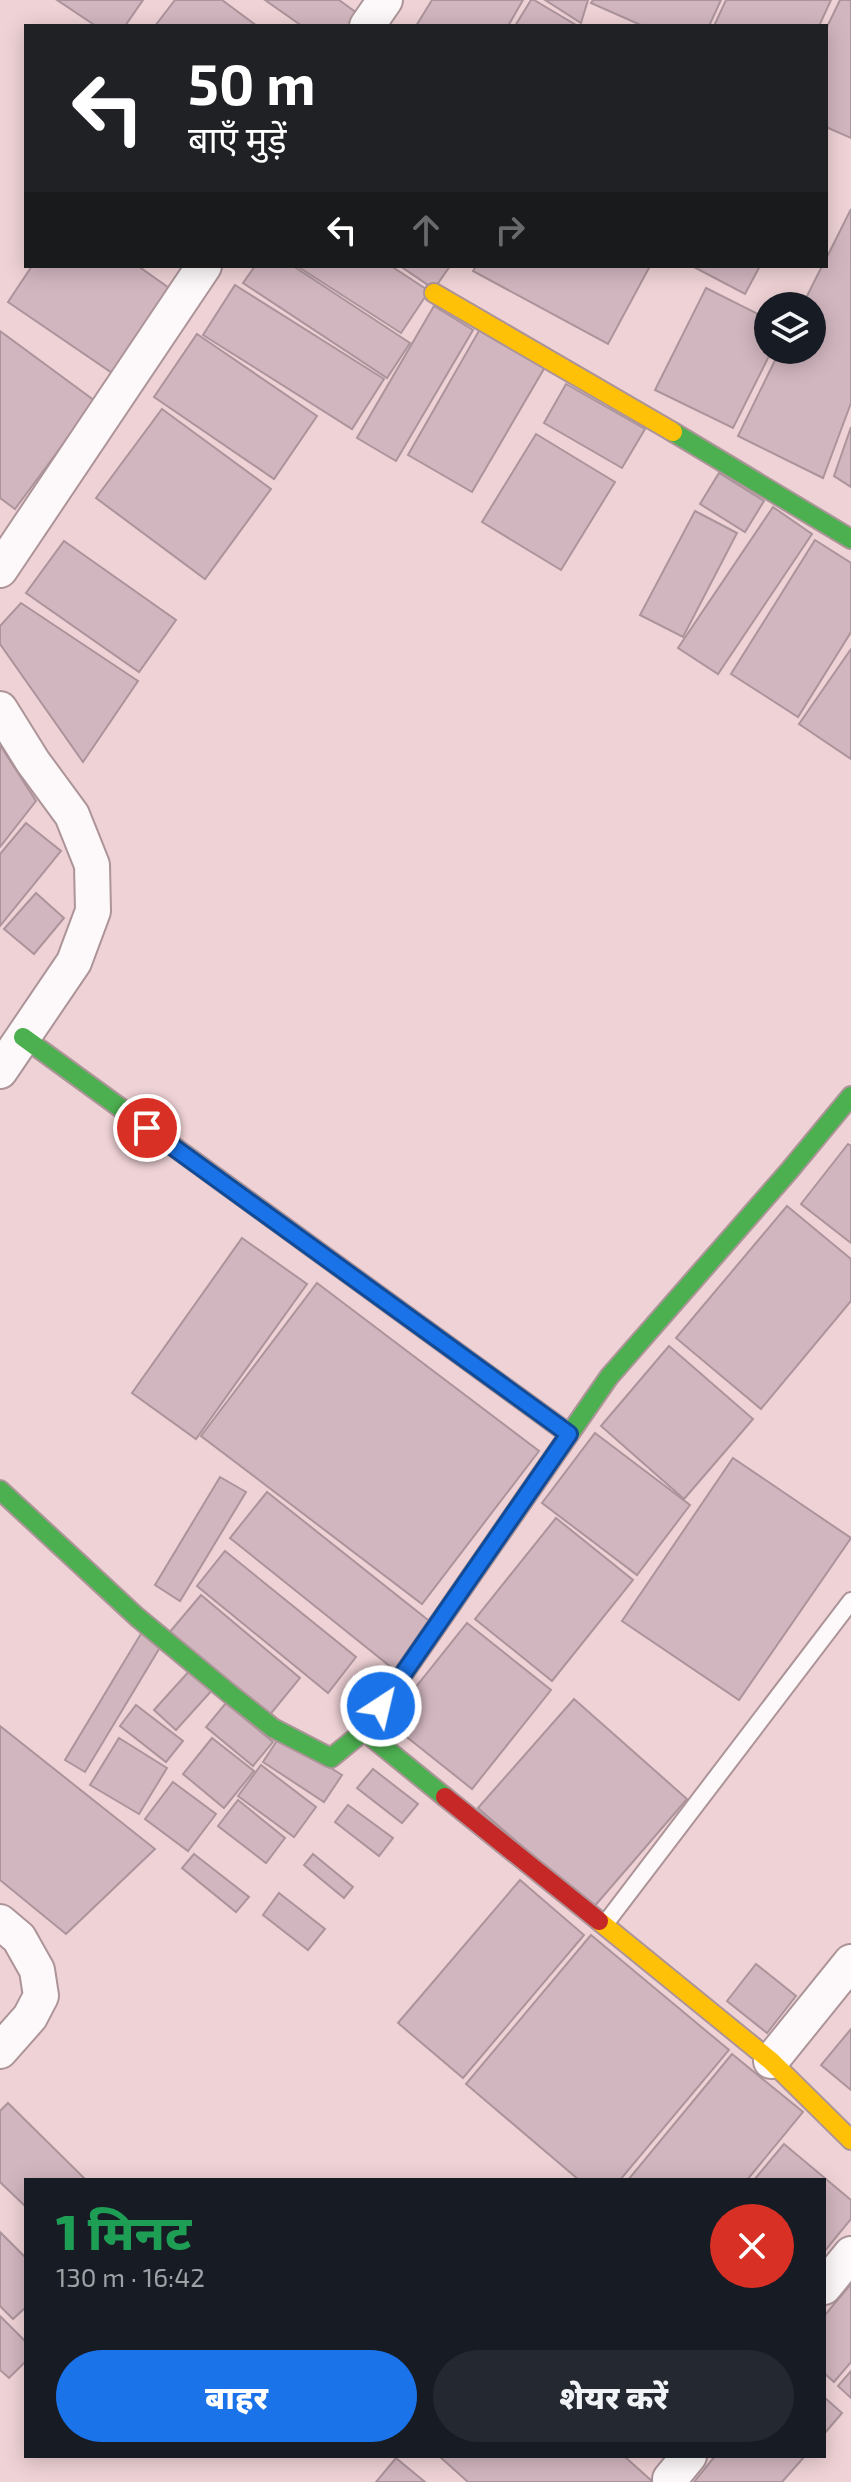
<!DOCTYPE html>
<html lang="hi">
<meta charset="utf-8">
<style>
body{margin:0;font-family:"Exo 2","Noto Sans Devanagari",sans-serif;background:#242831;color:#f1f3f6;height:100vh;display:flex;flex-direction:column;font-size:30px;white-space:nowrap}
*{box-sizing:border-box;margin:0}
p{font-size:26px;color:#9ea1a6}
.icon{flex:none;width:44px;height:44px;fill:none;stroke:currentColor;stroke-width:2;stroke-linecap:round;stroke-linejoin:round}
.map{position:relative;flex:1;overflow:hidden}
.panel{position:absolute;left:24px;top:2178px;width:802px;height:280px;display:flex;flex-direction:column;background:#171b24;border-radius:0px;box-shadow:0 4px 20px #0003}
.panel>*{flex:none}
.hud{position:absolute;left:24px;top:24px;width:804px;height:244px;border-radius:0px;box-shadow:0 4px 20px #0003;background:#202124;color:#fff;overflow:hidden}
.fabs{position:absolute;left:754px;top:292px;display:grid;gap:16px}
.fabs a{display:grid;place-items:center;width:72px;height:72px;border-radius:50%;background:#171b24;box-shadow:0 4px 20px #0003;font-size:40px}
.pin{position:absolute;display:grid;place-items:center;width:68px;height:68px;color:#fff;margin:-34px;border:4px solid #fff;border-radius:50%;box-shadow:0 2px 8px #0007}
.me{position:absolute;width:88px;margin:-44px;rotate:35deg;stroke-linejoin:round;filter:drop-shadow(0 0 6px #0008)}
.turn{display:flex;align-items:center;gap:28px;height:168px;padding:0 32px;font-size:36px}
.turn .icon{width:104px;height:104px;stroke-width:2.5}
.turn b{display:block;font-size:56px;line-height:68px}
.lanes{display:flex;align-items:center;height:76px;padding:0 32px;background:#0003;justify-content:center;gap:40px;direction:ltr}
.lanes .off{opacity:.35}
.round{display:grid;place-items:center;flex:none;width:84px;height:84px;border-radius:42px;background:#242831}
.headline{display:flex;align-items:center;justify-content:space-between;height:136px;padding:0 32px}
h1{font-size:48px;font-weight:800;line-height:60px;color:#1e9e55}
.cta{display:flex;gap:16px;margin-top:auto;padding:16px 32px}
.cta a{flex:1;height:92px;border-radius:48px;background:#1a73e8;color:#fff;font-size:32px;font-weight:800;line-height:92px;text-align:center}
.cta a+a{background:#242831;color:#f1f3f6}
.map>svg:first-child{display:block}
.building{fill:#d2b6bf;stroke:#ab949b;stroke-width:2}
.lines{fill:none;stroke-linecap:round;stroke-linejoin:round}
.lane-casing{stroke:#ac9498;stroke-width:20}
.street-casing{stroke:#ac9498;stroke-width:38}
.fast-casing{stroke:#ac9498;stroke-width:22}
.slow-casing{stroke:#ac9498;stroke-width:22}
.jam-casing{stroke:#ac9498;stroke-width:22}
.lane{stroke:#fdf8f9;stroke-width:16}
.street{stroke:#fdf8f9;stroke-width:34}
.fast{stroke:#4caf50;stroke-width:18}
.slow{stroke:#ffc107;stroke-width:18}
.jam{stroke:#c62828;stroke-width:18}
.route-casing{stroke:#114b97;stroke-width:20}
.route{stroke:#1a73e8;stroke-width:14}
</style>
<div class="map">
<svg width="851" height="2482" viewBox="0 0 851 2482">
<rect width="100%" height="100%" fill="#efd2d6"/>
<!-- building -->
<g class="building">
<path d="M57,0H143L125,26H96Z"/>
<path d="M175,0H222L257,26H155Z"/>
<path d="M265,0H339L361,16L354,26H302Z"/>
<path d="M432,0H523L508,26H416Z"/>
<path d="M531,0H534L576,25L515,26Z"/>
<path d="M545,0H588L581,23Z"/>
<path d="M593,0H721L709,26H643L591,3Z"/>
<path d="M726,0H831L819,26H714Z"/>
<path d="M840,0H851V138L826,127V29Z"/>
<path d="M851,209V403L823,478L738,436L780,350H812V306H802L822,266H826V259Z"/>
<path d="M32,266H138L179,295L121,379L8,302Z"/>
<path d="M255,266H293L410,343L387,378L243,283Z"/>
<path d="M297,266H391L429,291L401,333Z"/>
<path d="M400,266H450L434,289Z"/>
<path d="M476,266H650L608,344L473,271Z"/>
<path d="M692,266H760L745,294Z"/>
<path d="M235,285L384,379L352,429L203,335Z"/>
<path d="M706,288L768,319V350H772L733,428L655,390Z"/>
<path d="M434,306L473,330L396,461L357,438Z"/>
<path d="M480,329L545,367L472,492L408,455Z"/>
<path d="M0,331L95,401L15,509L0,498Z"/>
<path d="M197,334L317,416L274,479L154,397Z"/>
<path d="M566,384L645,429L622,468L544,423Z"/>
<path d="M162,409L271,489L205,579L96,498Z"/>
<path d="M851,427V487L834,476Z"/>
<path d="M536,434L615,482L561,570L482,522Z"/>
<path d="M719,473L764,501L745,532L700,504Z"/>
<path d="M773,507L812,534L718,674L678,648Z"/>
<path d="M695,511L737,533L683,637L640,615Z"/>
<path d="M815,540L851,563V632L798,717L731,674Z"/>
<path d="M64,541L176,620L139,672L26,593Z"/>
<path d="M21,603L138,681L83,762L0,644V626Z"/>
<path d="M851,649V759L799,724Z"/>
<path d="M0,745L36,801L0,847Z"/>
<path d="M26,823L61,851L0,926V854Z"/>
<path d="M36,893L64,918L34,954L4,929Z"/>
<path d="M848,1144L851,1146V1243L801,1204Z"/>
<path d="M787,1206L851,1259V1301L761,1409L676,1338Z"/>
<path d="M242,1238L307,1284L196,1439L132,1393Z"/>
<path d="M317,1283L539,1451L422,1604L201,1436Z"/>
<path d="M669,1346L753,1419L684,1499L601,1426Z"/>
<path d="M595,1433L690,1505L637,1575L542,1503Z"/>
<path d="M733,1458L851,1538L739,1700L622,1621Z"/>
<path d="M220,1477L246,1492L180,1601L155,1585Z"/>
<path d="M267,1492L433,1624L396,1671L230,1538Z"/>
<path d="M556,1518L633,1580L552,1681L475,1619Z"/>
<path d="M225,1551L356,1657L328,1693L197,1586Z"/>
<path d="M201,1595L300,1678L268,1717L169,1633Z"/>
<path d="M467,1623L551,1690L472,1789L388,1722Z"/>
<path d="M142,1632L162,1644L85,1772L65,1760Z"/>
<path d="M192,1668L214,1688L176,1730L154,1710Z"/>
<path d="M574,1699L687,1799L593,1908L478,1808Z"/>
<path d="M226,1703L273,1742L253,1766L206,1727Z"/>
<path d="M136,1705L183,1741L166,1762L120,1726Z"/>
<path d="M0,1726L155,1849L66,1934L0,1880Z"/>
<path d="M280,1736L342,1775L324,1802L263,1762Z"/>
<path d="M119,1738L167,1768L139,1814L90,1785Z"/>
<path d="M212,1738L254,1771L224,1808L183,1774Z"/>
<path d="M261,1765L316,1807L294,1837L238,1796Z"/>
<path d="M373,1769L418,1804L402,1823L357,1788Z"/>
<path d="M173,1782L216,1814L188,1851L145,1819Z"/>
<path d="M238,1800L285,1838L266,1863L218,1826Z"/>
<path d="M348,1805L393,1838L379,1856L335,1822Z"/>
<path d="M194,1854L249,1897L236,1912L182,1868Z"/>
<path d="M313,1854L353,1887L344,1898L304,1865Z"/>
<path d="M520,1880L584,1935L463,2078L398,2023Z"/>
<path d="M279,1893L325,1929L308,1950L263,1915Z"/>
<path d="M591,1935L729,2050L620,2180H579L466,2084Z"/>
<path d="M756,1964L796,1996L767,2033L727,2001Z"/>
<path d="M851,2029V2090L821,2065Z"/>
<path d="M732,2054L803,2112L747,2180H628Z"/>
<path d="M8,2103L86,2180H26V2207L0,2182V2111Z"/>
<path d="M784,2144L851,2200V2219L824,2252V2180H754Z"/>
<path d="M0,2232L26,2258V2307L13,2319L0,2306Z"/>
<path d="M851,2284V2362L834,2382L824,2373V2316Z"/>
<path d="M0,2316L26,2342V2361L9,2378L0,2370Z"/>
<path d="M851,2371V2398L838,2386Z"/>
<path d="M824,2397L842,2413L824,2434Z"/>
<path d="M439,2456H624L653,2482H468Z"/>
<path d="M715,2456H805L782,2482H694Z"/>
<path d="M396,2458L425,2482H376Z"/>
</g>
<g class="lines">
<!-- lane casing -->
<g class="lane-casing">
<path id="lane" d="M605,1924L851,1601"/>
</g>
<!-- street casing -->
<g class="street-casing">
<g id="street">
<path d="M367,26L385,0"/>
<path d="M0,570L204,266"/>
<path d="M0,709L33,762L72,815L92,865L93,911L74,962L0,1071"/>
<path d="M0,1922L19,1938L37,1970L41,1996L30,2017L0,2051"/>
<path d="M771,2061L851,1962"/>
<path d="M824,2287L851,2254"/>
<path d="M670,2479L689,2456"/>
</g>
</g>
<!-- fast casing -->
<g class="fast-casing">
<g id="fast">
<path d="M673,432L851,539"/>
<path d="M23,1037L569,1434"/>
<path d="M0,1490L137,1617L230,1694L273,1728L331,1758L364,1731"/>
<path d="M445,1797L364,1731L609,1377L789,1171L851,1096"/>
</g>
</g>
<!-- slow casing -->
<g class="slow-casing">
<g id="slow">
<path d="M434,293L673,432"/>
<path d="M599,1921L771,2061L851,2140"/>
</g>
</g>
<!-- jam casing -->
<g class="jam-casing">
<path id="jam" d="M445,1797L599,1921"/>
</g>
<!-- lane -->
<use href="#lane" class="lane"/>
<!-- street -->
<use href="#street" class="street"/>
<!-- fast -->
<use href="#fast" class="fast"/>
<!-- slow -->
<use href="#slow" class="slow"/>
<!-- jam -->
<use href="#jam" class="jam"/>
</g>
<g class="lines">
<!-- route casing -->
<g class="route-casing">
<path id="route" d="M147,1128L569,1434L381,1706"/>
</g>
<!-- route -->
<use href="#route" class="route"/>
</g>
</svg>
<div class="fabs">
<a><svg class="icon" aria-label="layers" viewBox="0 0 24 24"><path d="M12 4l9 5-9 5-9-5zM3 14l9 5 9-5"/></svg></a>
</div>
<div class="pin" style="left:147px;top:1128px;background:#d93025"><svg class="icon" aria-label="arrive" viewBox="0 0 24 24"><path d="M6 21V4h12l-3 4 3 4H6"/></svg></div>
<svg class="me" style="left:381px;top:1706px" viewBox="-20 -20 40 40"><circle r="17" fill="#1a73e8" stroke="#fff" stroke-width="3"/><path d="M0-11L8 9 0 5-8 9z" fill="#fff"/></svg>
<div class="hud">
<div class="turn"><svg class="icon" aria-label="left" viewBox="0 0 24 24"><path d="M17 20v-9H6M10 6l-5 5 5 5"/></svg><div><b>50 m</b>बाएँ मुड़ें</div></div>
<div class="lanes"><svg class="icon" aria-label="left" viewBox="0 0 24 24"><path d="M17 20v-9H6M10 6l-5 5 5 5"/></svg><svg class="icon off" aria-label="ahead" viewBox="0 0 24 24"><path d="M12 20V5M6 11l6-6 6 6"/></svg><svg class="icon off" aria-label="right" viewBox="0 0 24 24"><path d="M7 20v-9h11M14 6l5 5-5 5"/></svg></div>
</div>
<section class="panel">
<div class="headline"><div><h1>1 मिनट</h1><p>130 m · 16:42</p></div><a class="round" style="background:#d93025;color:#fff"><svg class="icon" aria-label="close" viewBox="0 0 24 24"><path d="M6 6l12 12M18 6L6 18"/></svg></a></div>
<div class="cta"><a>बाहर</a><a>शेयर करें</a></div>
</section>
</div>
